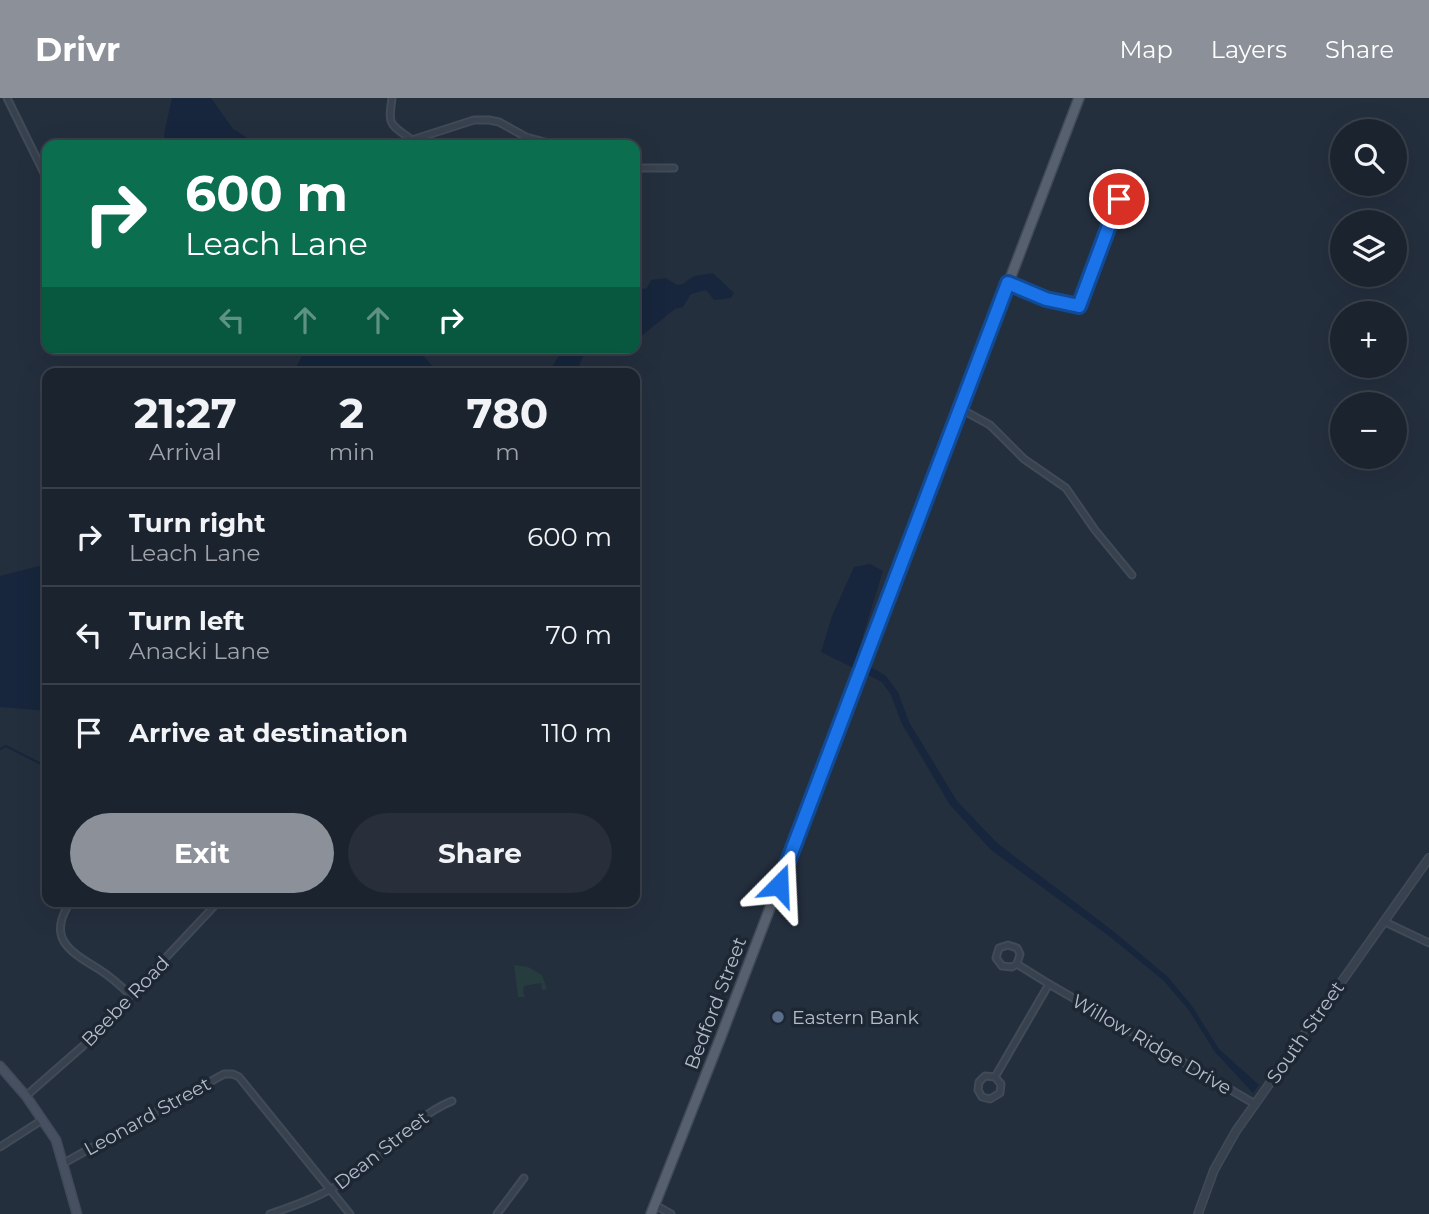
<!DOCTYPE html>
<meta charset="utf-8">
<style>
body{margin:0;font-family:Montserrat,sans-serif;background:#282f3a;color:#f1f3f6;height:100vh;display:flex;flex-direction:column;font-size:26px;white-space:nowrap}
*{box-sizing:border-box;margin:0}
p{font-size:23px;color:#a0a4aa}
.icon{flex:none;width:38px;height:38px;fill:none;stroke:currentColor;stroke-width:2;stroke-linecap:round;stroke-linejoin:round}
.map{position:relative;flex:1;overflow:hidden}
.details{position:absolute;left:42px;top:270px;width:598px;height:539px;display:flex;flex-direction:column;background:#1b232e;border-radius:14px;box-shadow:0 7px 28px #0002,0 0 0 2px #39404a}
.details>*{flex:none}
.hud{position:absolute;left:42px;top:42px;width:598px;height:214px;border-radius:14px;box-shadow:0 7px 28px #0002,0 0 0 2px #39404a;background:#0b6e4f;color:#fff;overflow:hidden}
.tools{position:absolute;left:1330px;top:21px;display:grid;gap:14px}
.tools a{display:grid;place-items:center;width:77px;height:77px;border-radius:50%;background:#1b232e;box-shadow:0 7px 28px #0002,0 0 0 2px #39404a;font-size:35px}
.pin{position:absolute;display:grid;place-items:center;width:60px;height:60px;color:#fff;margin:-30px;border:4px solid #fff;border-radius:50%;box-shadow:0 2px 7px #0007}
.me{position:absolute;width:77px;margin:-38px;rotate:21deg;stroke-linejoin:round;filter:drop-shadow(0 0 5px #0008)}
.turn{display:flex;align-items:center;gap:24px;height:147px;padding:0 28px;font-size:32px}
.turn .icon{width:91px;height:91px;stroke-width:2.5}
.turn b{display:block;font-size:49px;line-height:60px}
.lanes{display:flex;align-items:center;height:66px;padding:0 28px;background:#0003;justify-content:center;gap:35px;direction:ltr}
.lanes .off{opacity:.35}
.eta{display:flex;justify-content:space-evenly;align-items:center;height:119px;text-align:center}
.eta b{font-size:42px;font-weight:700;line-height:49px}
.button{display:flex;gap:14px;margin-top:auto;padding:14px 28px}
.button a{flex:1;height:80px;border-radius:42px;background:#8c9099;color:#fff;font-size:28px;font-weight:700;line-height:80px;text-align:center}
.button a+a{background:#282f3a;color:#f1f3f6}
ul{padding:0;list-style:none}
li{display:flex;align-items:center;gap:21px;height:98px;padding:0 28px;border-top:2px solid #39404a}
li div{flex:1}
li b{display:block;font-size:26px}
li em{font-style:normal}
header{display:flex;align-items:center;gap:42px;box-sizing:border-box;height:98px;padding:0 35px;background:#8c9099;color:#fff}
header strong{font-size:33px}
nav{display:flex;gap:38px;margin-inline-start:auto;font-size:24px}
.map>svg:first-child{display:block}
.green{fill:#263c3f}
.water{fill:#17263c}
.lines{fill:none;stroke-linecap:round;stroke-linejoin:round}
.stream{stroke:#17263c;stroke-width:2}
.minor-casing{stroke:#414a57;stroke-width:9}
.tertiary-casing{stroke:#414a57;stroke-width:10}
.secondary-casing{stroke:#414a57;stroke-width:11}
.primary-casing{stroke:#414a57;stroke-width:12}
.minor{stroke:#38414e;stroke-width:5}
.tertiary{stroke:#38414e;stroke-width:7}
.secondary{stroke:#465061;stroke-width:8}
.primary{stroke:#56606e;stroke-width:9}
.route-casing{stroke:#114b97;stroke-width:18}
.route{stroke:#1a73e8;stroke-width:12}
.service-dot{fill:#5c6f8a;stroke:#1d2633;stroke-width:2.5}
.labels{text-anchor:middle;stroke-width:7;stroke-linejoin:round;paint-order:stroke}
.street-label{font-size:19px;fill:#b4bcc9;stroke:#1d2633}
.poi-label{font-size:19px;fill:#b4bcc9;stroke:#1d2633;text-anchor:start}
</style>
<header>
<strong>Drivr</strong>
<nav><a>Map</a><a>Layers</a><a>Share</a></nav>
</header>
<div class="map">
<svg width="1429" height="1116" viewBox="0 0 1429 1116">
<rect width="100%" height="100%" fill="#242f3e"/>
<!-- green -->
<path class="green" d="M514,867L528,869L542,877L547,891L542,892L541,885L524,888L523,894L525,899H518Z"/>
<!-- water -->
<g class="water">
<path d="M172,0H211L233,31L259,47H166L164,36Z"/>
<path d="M713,175L734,195L731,200L714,202L706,192L691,196L683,209L675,211L635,243V193L647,190L651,182L666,180L677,187L683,186L694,178Z"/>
<path d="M302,250H417L438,275H293L304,254Z"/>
<path d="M559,250H591L585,253L576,275H548L560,256Z"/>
<path d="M47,466V613L0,609V478Z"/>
<path d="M870,466L883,473L856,560L886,578L898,594L909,624L957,703L997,745L1113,833L1168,879L1192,908L1219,951L1259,987L1253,995L1215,954L1188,911L1164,883L1109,838L991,752L950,707L902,626L891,597L882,584L821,554L832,518L854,469Z"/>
</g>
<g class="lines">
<!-- stream -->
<path class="stream" d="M0,651L6,648L47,669"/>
<!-- minor casing -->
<g class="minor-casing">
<g id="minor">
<path d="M7,0L47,81"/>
<path d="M392,0C388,28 389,25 412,42L474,22H489L499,24L526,39L556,47"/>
<path d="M635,70H674"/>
<path d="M1008,185L1047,201L1079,208L1129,76"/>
<path d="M959,310L990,327L1024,361L1066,390L1095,432L1132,477"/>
<path d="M71,803C45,841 71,854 100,872C111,879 121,888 130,897"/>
<path d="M1385,824L1429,845"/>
<path d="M1017,866L1020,856L1017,850L1008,847L999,850L996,860L1002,868L1012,869L1017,866L1049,886"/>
<path d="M995,979L1001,986L1000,995L990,1001L982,999L978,992L979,984L985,978L995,979L1049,886L1255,1006"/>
<path d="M26,998L83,948L219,803"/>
<path d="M0,1049L42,1022"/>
<path d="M64,1065L224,976H233L239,979L350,1116"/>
<path d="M655,1107L671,1116"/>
<path d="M270,1116C303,1105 334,1093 362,1071C392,1048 416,1018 452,1003"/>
<path d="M497,1116L524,1080"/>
</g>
</g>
<!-- tertiary casing -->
<g class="tertiary-casing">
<path id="tertiary" d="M1198,1116L1214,1072L1236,1033L1429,760"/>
</g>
<!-- secondary casing -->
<g class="secondary-casing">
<path id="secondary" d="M0,968L26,998L56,1042L77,1116"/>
</g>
<!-- primary casing -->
<g class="primary-casing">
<path id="primary" d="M651,1116L720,941L1079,0"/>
</g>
<!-- minor -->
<use href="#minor" class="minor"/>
<!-- tertiary -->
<use href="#tertiary" class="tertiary"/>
<!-- secondary -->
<use href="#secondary" class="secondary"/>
<!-- primary -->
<use href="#primary" class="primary"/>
</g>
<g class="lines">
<!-- route casing -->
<g class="route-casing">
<path id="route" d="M779,787L1008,185L1046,201L1079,208L1119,101"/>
</g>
<!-- route -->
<use href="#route" class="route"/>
</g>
<!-- markers -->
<circle class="service-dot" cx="778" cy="919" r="7"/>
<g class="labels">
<!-- street labels -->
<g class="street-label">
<text transform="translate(125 903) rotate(-46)" y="7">Beebe Road</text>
<text transform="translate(715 905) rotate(-69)" y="7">Bedford Street</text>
<text transform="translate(1305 934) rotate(-55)" y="7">South Street</text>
<text transform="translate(1152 946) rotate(30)" y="7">Willow Ridge Drive</text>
<text transform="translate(147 1018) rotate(-29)" y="7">Leonard Street</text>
<text transform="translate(381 1052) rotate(-38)" y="7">Dean Street</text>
</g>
<!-- poi labels -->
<g class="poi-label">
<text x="792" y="926">Eastern Bank</text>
</g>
</g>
</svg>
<div class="tools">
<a><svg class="icon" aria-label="search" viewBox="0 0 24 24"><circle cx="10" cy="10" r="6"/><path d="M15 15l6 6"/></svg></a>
<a><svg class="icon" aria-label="layers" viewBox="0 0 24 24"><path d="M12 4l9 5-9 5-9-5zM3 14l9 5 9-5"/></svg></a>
<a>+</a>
<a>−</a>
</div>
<div class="pin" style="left:1119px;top:101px;background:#d93025"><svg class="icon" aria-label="arrive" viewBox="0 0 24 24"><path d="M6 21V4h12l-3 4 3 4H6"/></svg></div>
<svg class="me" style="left:779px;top:787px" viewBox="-20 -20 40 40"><path d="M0-17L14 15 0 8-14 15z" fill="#1a73e8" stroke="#fff" stroke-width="4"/></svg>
<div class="hud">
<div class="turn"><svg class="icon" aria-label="right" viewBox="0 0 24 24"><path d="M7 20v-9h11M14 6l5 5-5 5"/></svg><div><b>600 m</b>Leach Lane</div></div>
<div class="lanes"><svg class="icon off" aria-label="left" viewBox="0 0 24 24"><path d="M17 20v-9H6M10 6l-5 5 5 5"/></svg><svg class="icon off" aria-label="ahead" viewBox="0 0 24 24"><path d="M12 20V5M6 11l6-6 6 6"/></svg><svg class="icon off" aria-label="ahead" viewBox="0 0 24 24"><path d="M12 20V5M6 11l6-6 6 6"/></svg><svg class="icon" aria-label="right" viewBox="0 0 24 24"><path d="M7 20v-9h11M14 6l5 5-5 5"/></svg></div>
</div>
<section class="details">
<div class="eta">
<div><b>21:27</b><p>Arrival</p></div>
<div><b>2</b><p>min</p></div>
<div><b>780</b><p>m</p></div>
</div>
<ul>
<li><svg class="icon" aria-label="right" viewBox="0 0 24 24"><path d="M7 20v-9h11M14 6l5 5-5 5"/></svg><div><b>Turn right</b><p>Leach Lane</p></div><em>600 m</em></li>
<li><svg class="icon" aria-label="left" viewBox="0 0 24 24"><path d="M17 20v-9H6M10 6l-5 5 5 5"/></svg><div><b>Turn left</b><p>Anacki Lane</p></div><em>70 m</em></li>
<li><svg class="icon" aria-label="arrive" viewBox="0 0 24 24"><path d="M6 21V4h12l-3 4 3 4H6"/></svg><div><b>Arrive at destination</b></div><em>110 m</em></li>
</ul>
<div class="button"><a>Exit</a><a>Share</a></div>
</section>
</div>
